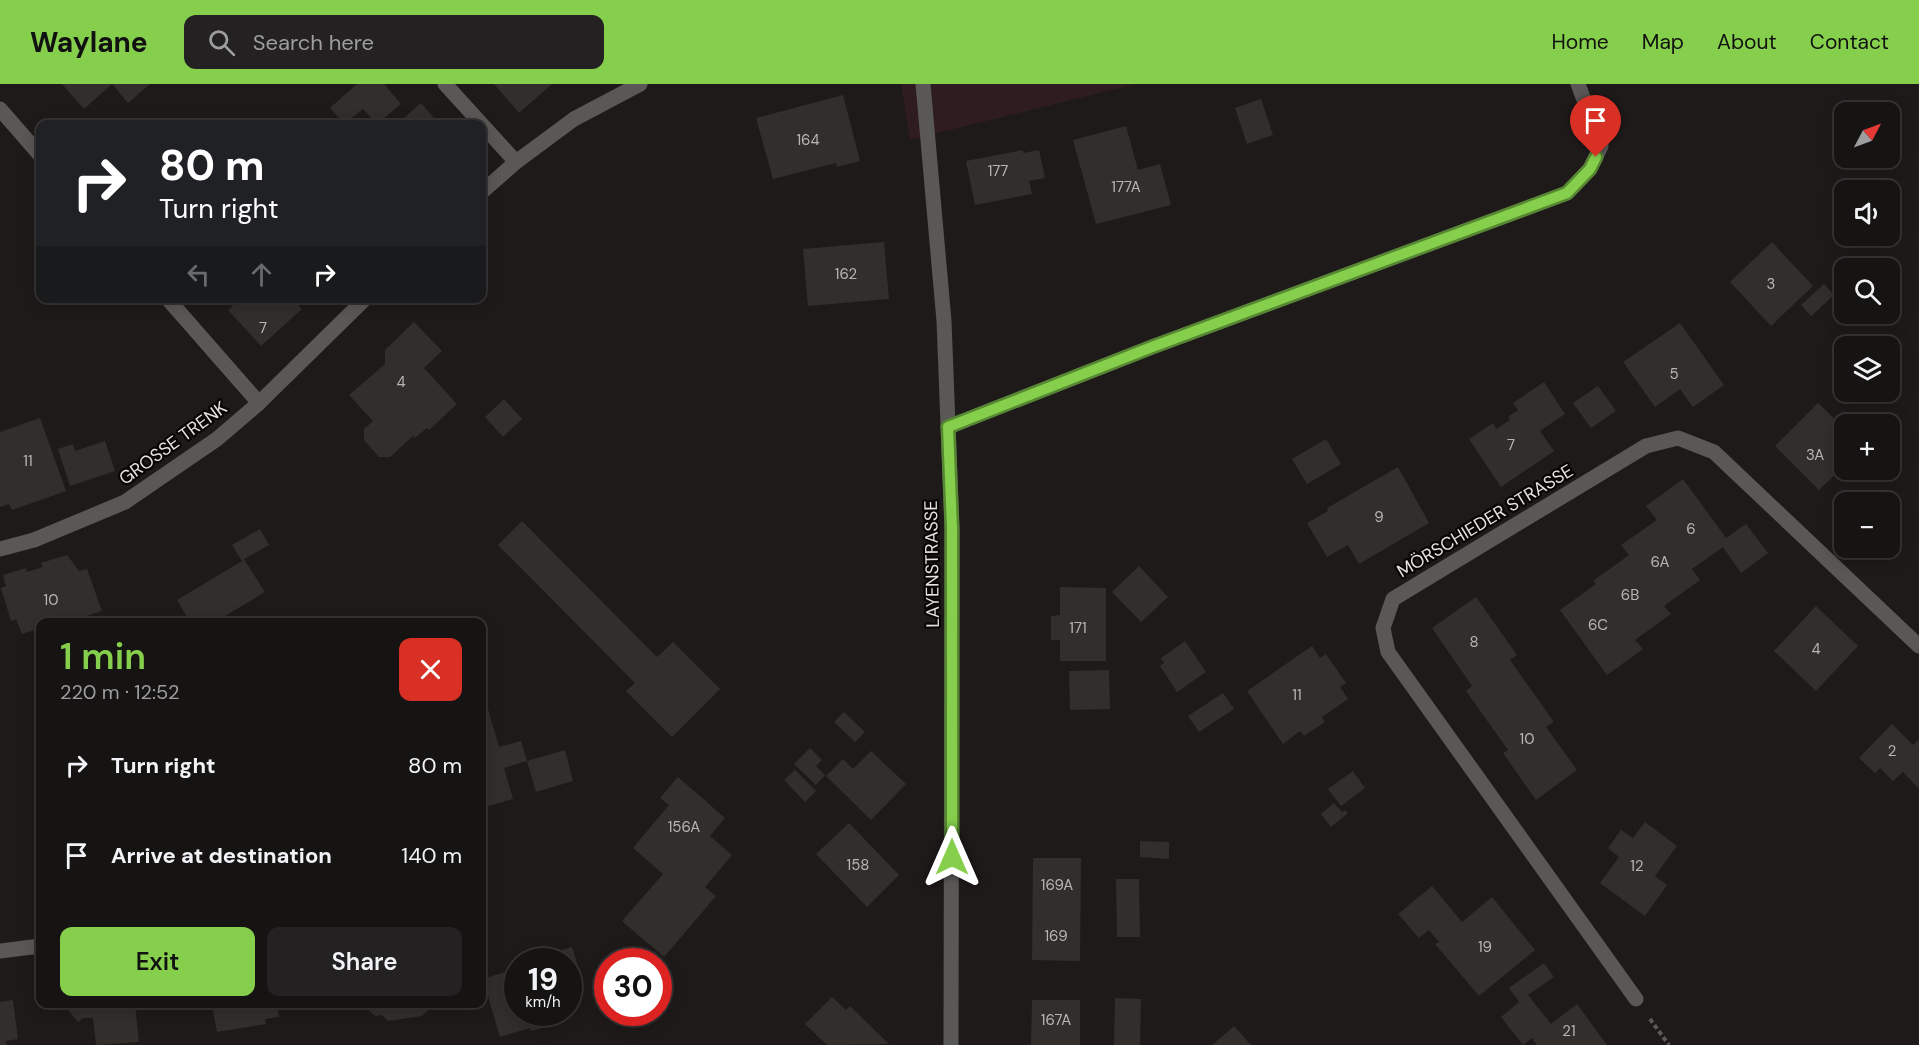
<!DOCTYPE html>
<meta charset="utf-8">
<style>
body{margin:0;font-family:"DM Sans",sans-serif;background:#232121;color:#f1f3f6;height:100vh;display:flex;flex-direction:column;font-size:22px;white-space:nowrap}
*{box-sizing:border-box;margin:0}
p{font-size:20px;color:#9e9ea0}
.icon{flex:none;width:33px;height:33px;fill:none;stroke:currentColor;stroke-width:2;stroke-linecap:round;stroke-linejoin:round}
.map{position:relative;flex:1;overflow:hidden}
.side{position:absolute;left:36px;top:534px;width:450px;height:390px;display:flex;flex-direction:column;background:#161413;border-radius:12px;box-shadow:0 3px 15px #0003,0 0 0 2px #353333}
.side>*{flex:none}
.guide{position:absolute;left:36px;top:36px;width:450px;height:183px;border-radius:12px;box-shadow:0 3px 15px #0003,0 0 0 2px #353333;background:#202124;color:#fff;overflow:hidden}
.needle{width:39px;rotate:49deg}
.fabs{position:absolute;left:1834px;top:18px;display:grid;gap:12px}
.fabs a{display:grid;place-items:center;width:66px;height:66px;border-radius:12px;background:#161413;box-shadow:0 3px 15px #0003,0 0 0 2px #353333;font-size:30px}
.speed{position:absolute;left:504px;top:864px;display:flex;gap:12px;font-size:30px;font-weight:700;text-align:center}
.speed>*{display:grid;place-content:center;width:78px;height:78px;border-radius:50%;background:#161413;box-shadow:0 3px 15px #0003,0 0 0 2px #353333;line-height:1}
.speed small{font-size:15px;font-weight:400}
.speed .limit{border:9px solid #d22;background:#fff;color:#111}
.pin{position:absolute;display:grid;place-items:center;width:51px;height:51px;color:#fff;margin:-62px -26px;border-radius:50% 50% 50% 0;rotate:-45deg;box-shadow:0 0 6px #0007}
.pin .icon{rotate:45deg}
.me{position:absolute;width:66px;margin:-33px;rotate:0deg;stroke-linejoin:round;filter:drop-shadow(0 0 4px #0008)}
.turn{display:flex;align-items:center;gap:21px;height:126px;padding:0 24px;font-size:27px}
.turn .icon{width:78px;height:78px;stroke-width:2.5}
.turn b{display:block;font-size:42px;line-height:51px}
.lanes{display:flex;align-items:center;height:57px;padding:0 24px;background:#0003;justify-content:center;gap:30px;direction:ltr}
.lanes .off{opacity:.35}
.round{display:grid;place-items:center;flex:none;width:63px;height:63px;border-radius:12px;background:#232121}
.summary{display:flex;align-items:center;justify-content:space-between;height:102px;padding:0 24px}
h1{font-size:36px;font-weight:600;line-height:45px;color:#85cf4c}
.cta{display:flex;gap:12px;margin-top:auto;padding:12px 24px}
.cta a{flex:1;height:69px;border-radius:12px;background:#85cf4c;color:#111;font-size:24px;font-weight:600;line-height:69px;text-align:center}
.cta a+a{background:#232121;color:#f1f3f6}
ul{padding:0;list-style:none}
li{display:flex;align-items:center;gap:18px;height:90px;padding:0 24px}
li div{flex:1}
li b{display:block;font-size:22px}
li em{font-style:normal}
header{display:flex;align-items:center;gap:36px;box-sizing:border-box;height:84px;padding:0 30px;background:#85cf4c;color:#111}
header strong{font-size:28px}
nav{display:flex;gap:33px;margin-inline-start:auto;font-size:21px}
.search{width:420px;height:54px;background:#232121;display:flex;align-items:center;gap:15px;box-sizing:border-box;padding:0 21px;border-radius:12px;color:#9e9ea0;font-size:22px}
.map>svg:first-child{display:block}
.industrial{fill:#2f1c20}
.building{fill:#312e2b}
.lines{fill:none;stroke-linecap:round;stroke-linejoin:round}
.path{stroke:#5d5958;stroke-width:4;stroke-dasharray:4.5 3;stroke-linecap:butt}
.service{stroke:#595857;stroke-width:15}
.minor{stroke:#595857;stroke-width:15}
.route-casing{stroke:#568731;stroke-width:15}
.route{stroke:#85cf4c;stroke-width:10}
.labels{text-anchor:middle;stroke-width:4.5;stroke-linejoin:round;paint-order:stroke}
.number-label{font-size:15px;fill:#b8b5b4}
.street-label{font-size:18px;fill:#e5e2e1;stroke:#070605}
</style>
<header>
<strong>Waylane</strong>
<div class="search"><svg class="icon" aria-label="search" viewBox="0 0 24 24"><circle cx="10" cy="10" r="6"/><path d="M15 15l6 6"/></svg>Search here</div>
<nav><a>Home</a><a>Map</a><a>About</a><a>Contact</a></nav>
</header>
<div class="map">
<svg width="1919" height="961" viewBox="0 0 1919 961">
<rect width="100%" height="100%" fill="#1e1a19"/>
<!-- industrial -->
<path class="industrial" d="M901,0H1136L910,56Z"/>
<!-- building -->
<g class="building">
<path d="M62,0H150L128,19L112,0L84,25Z"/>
<path d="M357,0H384L401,20L377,40L363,25L344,40L330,24Z"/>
<path d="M494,0H552L519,29Z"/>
<path d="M843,11L860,77L837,83L836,79L773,95L756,34Z"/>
<path d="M1261,15L1273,51L1247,60L1235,24Z"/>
<path d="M421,19L439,40H397Z"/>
<path d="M1126,42L1138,86L1160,80L1171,121L1096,140L1073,56Z"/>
<path d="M1023,66V69L1039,66L1045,94L1029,97L1032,110L975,121L966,77Z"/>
<path d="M884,158L889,215L808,222L803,165Z"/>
<path d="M1772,158L1813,202L1771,242L1730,198Z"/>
<path d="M1824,200L1834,211L1811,232L1801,221Z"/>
<path d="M241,214H292L302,225L261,262L228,226Z"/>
<path d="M414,238L442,267L424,284L457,320L429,346L427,344L415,354L413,352L390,373H379L364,356V345L373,337L349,311L385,280V266Z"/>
<path d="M1680,239L1724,301L1693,323L1680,305L1655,323L1623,278Z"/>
<path d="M1544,298L1565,330L1540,347L1554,367L1501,403L1469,355L1493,339L1496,345L1510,336L1508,333L1518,326L1513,319Z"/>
<path d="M1598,302L1616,327L1591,344L1573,319Z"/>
<path d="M504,315L522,335L503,353L485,333Z"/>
<path d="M1818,319L1845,345V381L1819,406L1775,362Z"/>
<path d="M40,334L66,407L12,426L9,420L0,423V348Z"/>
<path d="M1326,355L1341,380L1307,400L1292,375Z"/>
<path d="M105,357L115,387L70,402L58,365L73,360L75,367Z"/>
<path d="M1398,383L1429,439L1359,480L1348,461L1327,473L1307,439L1328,427L1327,424Z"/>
<path d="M1683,395L1726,454L1746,440L1768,469L1741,489L1723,463L1692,485L1700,496L1664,522L1671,530L1635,556L1643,565L1607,591L1560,526L1596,500L1593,497L1629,471L1621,461L1657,436L1646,422Z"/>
<path d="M522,437L657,573L673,558L720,605L672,653L626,607L635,599L498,461Z"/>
<path d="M260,445L269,461L244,475L265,508L215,538H190L177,516L242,477L232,461Z"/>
<path d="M67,471L79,487L87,485L102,527L69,538H40V544L22,550L16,535L11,537L1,504L6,502L3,491L26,484L27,488L43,483L41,479Z"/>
<path d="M1139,482L1168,513L1141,538L1112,508Z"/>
<path d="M1060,503L1106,504V577H1060V556H1051V532L1060,531Z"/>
<path d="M1476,513L1517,571L1510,576L1554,638L1546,643L1577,686L1536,716L1503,669L1508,666L1466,607L1472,602L1432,544Z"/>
<path d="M1816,522L1858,562L1816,607L1774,567Z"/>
<path d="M1185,557L1206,588L1177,608L1160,582L1164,579L1161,574Z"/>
<path d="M1312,562L1320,574L1326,570L1346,599L1340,603L1348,615L1322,633L1325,638L1304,652L1300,647L1283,660L1247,607Z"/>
<path d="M1109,586L1110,625L1070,626L1069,587Z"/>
<path d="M482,604L499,663L521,657L527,677L504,684L513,715L482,724Z"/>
<path d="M1223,609L1234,625L1199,648L1188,632Z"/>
<path d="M844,628L865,648L855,658L834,638Z"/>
<path d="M1892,640L1913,661L1919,655V705L1903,688L1893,697L1880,684L1875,689L1859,674Z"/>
<path d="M810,664L822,676L816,682L825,691L816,701L794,680Z"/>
<path d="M565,666L573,697L536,708L527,677Z"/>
<path d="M871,667L906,700L871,736L826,692L843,675L853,685Z"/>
<path d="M795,686L816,707L805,718L784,696Z"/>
<path d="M1353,687L1365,704L1341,722L1328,705Z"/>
<path d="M678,693L725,734L710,752L732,771L705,803L716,812L664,873L622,837L663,790L633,764L669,721L660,714Z"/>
<path d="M1334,719L1342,728L1345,726L1348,729L1331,743L1321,730Z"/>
<path d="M1645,738L1677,762L1655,792L1667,801L1645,832L1600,799L1619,773L1608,764L1621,746L1633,754Z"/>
<path d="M849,739L899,791L867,823L816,770Z"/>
<path d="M1140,757L1169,758V775L1140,773Z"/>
<path d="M1033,774H1081L1080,877L1032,876Z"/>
<path d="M1116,795H1139L1140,853H1117Z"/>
<path d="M1432,802L1462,838L1492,813L1535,866L1479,912L1435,860L1439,858L1429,846L1419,854L1398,830Z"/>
<path d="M572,863L583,898L568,903V878H532L531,875Z"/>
<path d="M1544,879L1554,893L1528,911L1551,940L1577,920L1607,961H1537L1532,954L1523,961L1501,933L1519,918L1509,904Z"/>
<path d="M518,884V928H561L564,938L531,947L530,944L500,953L483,895Z"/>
<path d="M832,913L846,926L850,922L889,960L827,961L805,940Z"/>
<path d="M1115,914L1141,915L1140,961H1114Z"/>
<path d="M13,916L18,955L6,957L7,961H0V918Z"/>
<path d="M1032,916H1080V961H1031Z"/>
<path d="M66,920H135L139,958L96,961L93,934H83L78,938L64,921Z"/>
<path d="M212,920H277L279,933L265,935L266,940L217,948Z"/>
<path d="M362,920H432L433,922L422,932L388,937L382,931L375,932Z"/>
<path d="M1234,942L1251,961H1212Z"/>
</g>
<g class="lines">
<!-- path -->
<path class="path" d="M1650,935L1669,961"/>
<!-- service -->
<path class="service" d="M948,343L1152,263L1567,109L1590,85L1601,62L1578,0"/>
<!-- minor -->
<g class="minor">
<path d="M445,0L516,78"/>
<path d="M923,0L944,237L952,444L951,961"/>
<path d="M0,25L40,71"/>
<path d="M482,108L516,78L574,35L640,0"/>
<path d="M167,214L259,319"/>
<path d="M0,465L34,456L125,418L217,355L259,319L366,214"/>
<path d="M0,867L40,862"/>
<path d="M1636,915L1388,568L1383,544L1393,515L1646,362L1678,354L1714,368L1919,562"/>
</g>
</g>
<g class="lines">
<!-- route casing -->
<g class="route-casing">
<path id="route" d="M952,773V444L948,343L1152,263L1567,109L1590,85L1596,73"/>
</g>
<!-- route -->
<use href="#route" class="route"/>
</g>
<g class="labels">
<!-- number labels -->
<g class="number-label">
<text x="808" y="61">164</text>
<text x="998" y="92">177</text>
<text x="1126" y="108">177A</text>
<text x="846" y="195">162</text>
<text x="1771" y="205">3</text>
<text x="263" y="249">7</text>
<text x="1674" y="295">5</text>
<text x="401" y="303">4</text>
<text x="1511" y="366">7</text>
<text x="1815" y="376">3A</text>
<text x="28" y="382">11</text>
<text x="1379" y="438">9</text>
<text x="1691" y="450">6</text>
<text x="1660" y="483">6A</text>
<text x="1630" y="516">6B</text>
<text x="51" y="521">10</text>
<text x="1598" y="546">6C</text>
<text x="1078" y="549">171</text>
<text x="1474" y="563">8</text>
<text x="1816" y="570">4</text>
<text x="1297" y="616">11</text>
<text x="1527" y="660">10</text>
<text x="1892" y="672">2</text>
<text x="684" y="748">156A</text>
<text x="858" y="786">158</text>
<text x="1637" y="787">12</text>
<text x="1057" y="806">169A</text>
<text x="1056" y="857">169</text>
<text x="1485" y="868">19</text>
<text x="1056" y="941">167A</text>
<text x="1569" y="952">21</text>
</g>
<!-- street labels -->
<g class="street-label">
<text transform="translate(173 359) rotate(-36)" y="6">GROSSE TRENK</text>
<text transform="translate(1485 437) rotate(-31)" y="6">MÖRSCHIEDER STRASSE</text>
<text transform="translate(932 480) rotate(-91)" y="6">LAYENSTRASSE</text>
</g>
</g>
</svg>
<div class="fabs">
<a><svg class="needle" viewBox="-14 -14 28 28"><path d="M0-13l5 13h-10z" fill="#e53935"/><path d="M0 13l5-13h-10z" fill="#9e9ea0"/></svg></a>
<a><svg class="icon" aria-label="sound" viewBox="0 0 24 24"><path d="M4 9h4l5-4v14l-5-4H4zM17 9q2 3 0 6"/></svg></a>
<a><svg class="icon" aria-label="search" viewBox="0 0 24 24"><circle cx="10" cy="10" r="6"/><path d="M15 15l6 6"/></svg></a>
<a><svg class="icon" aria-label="layers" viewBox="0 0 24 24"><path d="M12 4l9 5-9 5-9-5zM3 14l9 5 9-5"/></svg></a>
<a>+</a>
<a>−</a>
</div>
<div class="speed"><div>19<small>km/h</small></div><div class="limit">30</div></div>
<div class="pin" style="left:1596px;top:73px;background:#d93025"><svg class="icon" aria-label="arrive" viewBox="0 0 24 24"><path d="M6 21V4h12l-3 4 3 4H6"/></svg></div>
<svg class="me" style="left:952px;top:773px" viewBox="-20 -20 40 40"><path d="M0-17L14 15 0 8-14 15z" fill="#85cf4c" stroke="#fff" stroke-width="4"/></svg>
<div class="guide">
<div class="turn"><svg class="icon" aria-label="right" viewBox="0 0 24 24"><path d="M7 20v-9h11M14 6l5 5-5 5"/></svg><div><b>80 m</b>Turn right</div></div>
<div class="lanes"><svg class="icon off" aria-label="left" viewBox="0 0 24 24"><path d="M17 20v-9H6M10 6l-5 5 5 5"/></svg><svg class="icon off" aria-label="ahead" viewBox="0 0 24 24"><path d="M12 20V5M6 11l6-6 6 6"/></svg><svg class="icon" aria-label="right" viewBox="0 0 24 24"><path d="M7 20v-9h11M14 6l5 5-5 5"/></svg></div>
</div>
<section class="side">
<div class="summary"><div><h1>1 min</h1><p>220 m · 12:52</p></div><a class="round" style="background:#d93025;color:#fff"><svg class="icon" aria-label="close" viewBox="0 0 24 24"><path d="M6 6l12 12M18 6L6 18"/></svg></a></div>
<ul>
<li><svg class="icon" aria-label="right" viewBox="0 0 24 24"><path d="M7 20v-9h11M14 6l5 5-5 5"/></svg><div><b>Turn right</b></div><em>80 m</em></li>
<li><svg class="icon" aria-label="arrive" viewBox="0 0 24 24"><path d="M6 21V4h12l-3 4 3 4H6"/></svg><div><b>Arrive at destination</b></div><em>140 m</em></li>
</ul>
<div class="cta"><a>Exit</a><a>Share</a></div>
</section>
</div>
